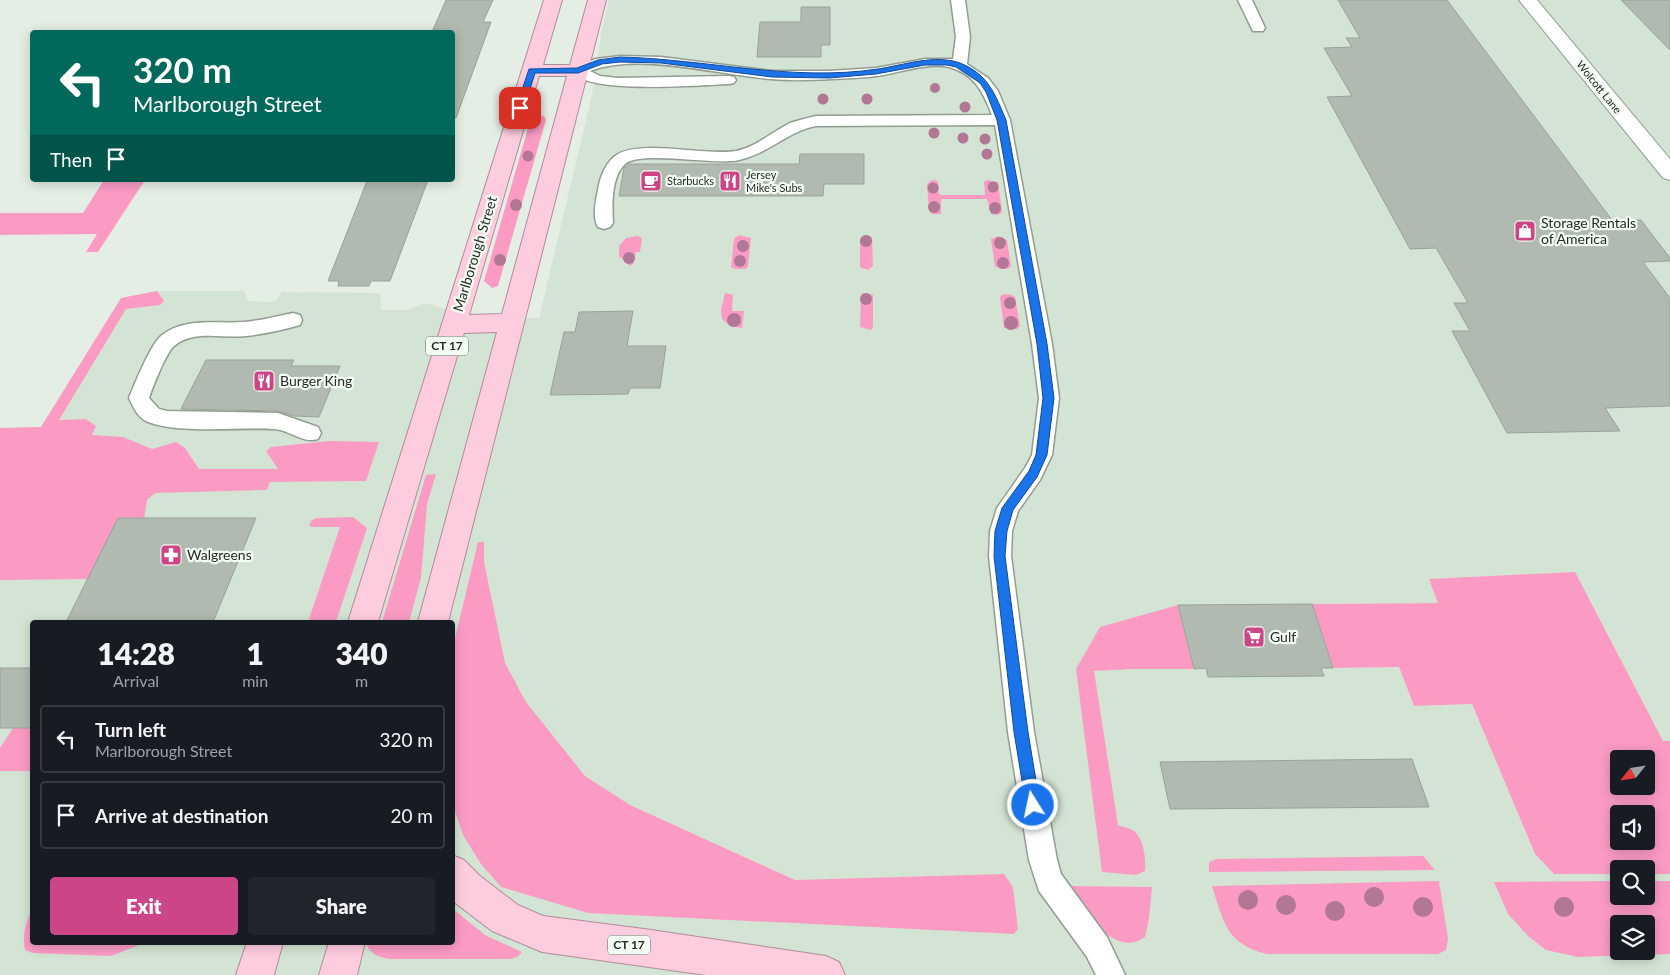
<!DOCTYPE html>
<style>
body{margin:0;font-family:Lato,sans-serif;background:#20242c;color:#f1f3f6;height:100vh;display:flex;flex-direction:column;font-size:19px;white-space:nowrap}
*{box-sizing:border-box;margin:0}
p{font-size:16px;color:#9ea1a6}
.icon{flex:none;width:28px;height:28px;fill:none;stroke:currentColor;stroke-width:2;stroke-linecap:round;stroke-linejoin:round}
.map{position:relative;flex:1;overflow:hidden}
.sheet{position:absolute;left:30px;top:620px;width:425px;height:325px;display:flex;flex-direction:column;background:#171b24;border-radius:5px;box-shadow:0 2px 12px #0003}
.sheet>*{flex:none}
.top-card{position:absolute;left:30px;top:30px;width:425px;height:152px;border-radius:5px;box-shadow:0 2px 12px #0003;background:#00695c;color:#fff;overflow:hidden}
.needle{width:32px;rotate:240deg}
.buttons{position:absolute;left:1610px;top:750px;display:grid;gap:10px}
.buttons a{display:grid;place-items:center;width:45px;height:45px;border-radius:5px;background:#171b24;box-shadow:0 2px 12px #0003;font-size:25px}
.pin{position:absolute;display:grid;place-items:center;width:42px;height:42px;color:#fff;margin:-21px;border-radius:10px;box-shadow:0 2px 8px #0006}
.me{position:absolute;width:55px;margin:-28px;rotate:350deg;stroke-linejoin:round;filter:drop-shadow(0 0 4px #0008)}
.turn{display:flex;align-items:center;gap:18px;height:105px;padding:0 20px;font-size:22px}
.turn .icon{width:65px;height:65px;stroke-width:2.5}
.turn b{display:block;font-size:35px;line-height:42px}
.then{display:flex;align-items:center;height:48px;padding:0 20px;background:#0003;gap:10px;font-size:19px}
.eta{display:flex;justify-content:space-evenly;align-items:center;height:85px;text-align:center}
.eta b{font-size:30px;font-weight:800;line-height:35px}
.button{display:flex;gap:10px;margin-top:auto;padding:10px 20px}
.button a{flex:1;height:58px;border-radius:5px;background:#cb4587;color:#fff;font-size:20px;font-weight:800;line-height:58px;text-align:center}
.button a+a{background:#20242c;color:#f1f3f6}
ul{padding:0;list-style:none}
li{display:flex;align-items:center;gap:15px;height:68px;margin:0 10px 8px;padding:0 10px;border:2px solid #363941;border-radius:5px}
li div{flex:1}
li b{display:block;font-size:19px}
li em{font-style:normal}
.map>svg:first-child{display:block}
.built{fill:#d4e4d4;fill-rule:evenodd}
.green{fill:#fb9bc4;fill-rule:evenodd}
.building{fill:#b0bab0;stroke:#99a299}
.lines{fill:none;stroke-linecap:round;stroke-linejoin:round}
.service-casing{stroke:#939c93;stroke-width:3}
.minor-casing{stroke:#939c93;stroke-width:2}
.trunk-casing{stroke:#b28b99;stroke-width:2}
.service{fill:#fff;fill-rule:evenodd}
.minor{fill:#fff;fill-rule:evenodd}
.trunk{fill:#feccdf;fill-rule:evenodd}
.tree{fill:#b27795}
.route{fill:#1a73e8;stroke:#114b97}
.labels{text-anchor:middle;stroke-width:4.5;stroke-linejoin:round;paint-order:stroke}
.far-street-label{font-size:11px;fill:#262a26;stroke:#f2fcf2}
.far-poi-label{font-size:11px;fill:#262a26;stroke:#f2fcf2;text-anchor:start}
.shield{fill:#f2fcf2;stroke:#636963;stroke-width:1}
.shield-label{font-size:12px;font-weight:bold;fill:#262a26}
.poi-label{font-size:14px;fill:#262a26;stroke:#f2fcf2;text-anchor:start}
.street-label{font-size:14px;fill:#262a26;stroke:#f2fcf2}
</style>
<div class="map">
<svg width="1670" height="975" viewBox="0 0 1670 975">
<rect width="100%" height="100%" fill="#e4eee4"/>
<!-- built -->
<path class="built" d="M609,0H1670V741H1663L1429,579L1439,603L1312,604L1333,668L1399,667L1414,706L1472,704L1535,854L1554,874H1619V896H1646V874H1670V975H0V428L41,427L121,298L157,291H244L248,301L270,302L275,301L282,292L380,293L381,310H408L425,303L477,318H539L592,95L602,28ZM32,622H452V942H32ZM1619,924H1646V951H1619Z"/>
<!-- green -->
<g class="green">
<path d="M544,116L546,120L498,286L492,288L484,281L530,121L535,117Z"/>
<path d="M104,180H145L98,252H86L97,234L0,235V213H83Z"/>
<path d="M932,180L938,181L939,194L941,195H985L984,182L987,180L998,182L1002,212L998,215L991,214L987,199H941V214H932L929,211L927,184Z"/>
<path d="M739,235L751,238L748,267L745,269H735L731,267L734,239Z"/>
<path d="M865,235L872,237L873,266L868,270L860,267V239Z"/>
<path d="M638,236L642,238L640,252H636L633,264L630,266L619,256V246L626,238Z"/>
<path d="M998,236L1007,240L1011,267L1007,269L995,267L991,239Z"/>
<path d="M157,291L164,301L160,305L126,309L59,420L86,419L96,426L92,435L123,437L152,449L176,442L185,448L199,469H278L266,451L271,447L329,441L379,442L366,481L270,482L267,490L155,493L147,500L144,519L88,579L0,580V428L41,427L121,298Z"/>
<path d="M725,293L733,295L732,311H744L742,328L730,326L722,319L721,310Z"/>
<path d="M865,293L873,295V327L871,330L860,327L861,295Z"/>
<path d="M1003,294L1012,295L1015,297L1020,326L1017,329L1004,328L1000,297Z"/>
<path d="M436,474L427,504L421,578L409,622H382L426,475Z"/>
<path d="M353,517L367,528L336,622H308L340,527H311L309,525L312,520L317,518Z"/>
<path d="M478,542H484V562L505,663L526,702L585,776L630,805L795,880L1004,874L1013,887L1018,929L1014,934L588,913L501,887L481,864L463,835L453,806V647Z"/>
<path d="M1575,572L1663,741H1670V874H1646V869H1619V874H1554L1535,854L1472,704L1414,706L1399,667L1333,668L1312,604L1438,603L1429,579ZM1619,759H1646V786H1619ZM1619,814H1646V841H1619Z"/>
<path d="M1178,605L1194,669H1131L1094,671L1118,825C1123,827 1130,828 1134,831C1144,839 1146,859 1145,871L1136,875L1102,872L1076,669L1100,627Z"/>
<path d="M13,728H32V771H0V748Z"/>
<path d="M1423,856L1435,870L1209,872V862L1217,859Z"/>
<path d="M1439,881L1448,939L1446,950L1438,954H1267C1226,944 1224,923 1212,886Z"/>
<path d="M1619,881V896H1646V881H1670V954L1578,957L1546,950L1528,936L1508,914L1494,882ZM1619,924H1646V951H1619Z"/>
<path d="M1068,886L1152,887L1149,918L1145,937C1112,960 1085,908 1068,886Z"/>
<path d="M32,909V942L144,943L111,956L33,953L25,950C22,934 26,923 32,909Z"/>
<path d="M453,909L485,935L522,952L517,957L510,959H390C378,957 372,955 366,944L452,942Z"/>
</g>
<!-- building -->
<g class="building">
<path d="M446,0H493L483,22H491L456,118H452V32H432Z"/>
<path d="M1338,0H1447L1612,220H1641L1670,258V261L1643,262L1670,298V406L1605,408L1620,431L1507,433L1452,331H1470L1454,303H1468L1436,248L1410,249L1327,97L1352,96L1324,48L1352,47L1346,38H1360Z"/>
<path d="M1621,0H1670V50Z"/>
<path d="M801,7H830V45H821V57H757L760,22H801Z"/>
<path d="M800,154H864V184H824L823,196H619L624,168L629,164H799Z"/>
<path d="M377,180H428L390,281H371L369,286H338L339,281H328L367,181Z"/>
<path d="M633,311L627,346H666L660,388H630L628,394L550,395L564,332H575L579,312Z"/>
<path d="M206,360H294L291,366H340L319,417L294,416L278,411L181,409Z"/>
<path d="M118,518H256L213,622H66Z"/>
<path d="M1312,604L1333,668H1321L1324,676L1208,677L1206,668L1194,669L1178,605Z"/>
<rect x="0" y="668" width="32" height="60"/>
<path d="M1412,759L1429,807L1170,809L1160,762Z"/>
</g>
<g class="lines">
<!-- service casing -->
<g class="service-casing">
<g id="service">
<path d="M951,0H965L970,37L967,64L988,78L998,91L1010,120L1052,344L1059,398L1052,455L1040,480L1018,511L1012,531L1011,556L1034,732L1057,860L1061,874L1107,937L1125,975H1096L1087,957L1039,891L1029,860L1008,732L989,556L990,531L997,508L1025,468L1032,455L1039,398L1032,344L995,125L816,126C788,131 768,154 739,160C715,166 642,150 625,164C611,177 612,205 613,223L610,227L604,229L598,227C592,217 596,200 598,190C600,177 606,161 618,154C644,140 706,156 736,151C756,147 772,132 790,123C799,120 807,118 816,116L992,115C983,92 975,74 949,67C929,62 897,73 877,76C862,78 847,78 832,79C812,80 791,81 771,79C718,75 640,52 590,71L600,76L618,78L729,76L734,77L736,80L734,83L729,84C699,85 587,95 571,71L573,68L596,59L620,56L661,57L772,71H829L876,68L925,59H953L956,37Z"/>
<path d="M1238,0H1252L1265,28L1263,31H1253Z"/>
<path d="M293,313L300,315L302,320L300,325C283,330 264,334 246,336C223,339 194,329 174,346C166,353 153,386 149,398L159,409L167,411L278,413L318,427L321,433L318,439C303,444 290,430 274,429C238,427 180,434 148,422C138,418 133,407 129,398C134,385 151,344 161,336C184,317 216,324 243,322C260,321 277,316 293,313Z"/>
</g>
</g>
<!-- minor casing -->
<g class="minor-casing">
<path id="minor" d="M1519,0H1537L1670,159V180L1663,178Z"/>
</g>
<!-- trunk casing -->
<g class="trunk-casing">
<g id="trunk">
<path d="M544,0H562L543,65H570L588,0H606L448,622H418L497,332L464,333L378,622H348ZM539,76H567L502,314L469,315Z"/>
<path d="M452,855L464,860L480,876L518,905L543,916L644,929L826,956L839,962L845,975H706L542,952L492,931L454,902L452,899Z"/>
<path d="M247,942H283L274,975H236Z"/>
<path d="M329,942H365L357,975H319Z"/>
</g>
</g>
<!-- service -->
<use href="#service" class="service"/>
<!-- minor -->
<use href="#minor" class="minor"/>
<!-- trunk -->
<use href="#trunk" class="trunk"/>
</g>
<!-- trees -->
<g class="tree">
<circle cx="935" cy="88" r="5"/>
<circle cx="823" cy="99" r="5.5"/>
<circle cx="867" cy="99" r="5.5"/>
<circle cx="965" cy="107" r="5.5"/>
<circle cx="934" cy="133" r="5.5"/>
<circle cx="963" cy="138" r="5.5"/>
<circle cx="985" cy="139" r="5.5"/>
<circle cx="987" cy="154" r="5.5"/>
<circle cx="528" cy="156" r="5.5"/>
<circle cx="993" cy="187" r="5.5"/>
<circle cx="933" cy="188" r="5.5"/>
<circle cx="516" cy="205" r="6"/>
<circle cx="934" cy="207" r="6"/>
<circle cx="995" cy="208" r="6"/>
<circle cx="866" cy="241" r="6"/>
<circle cx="1000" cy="243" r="6"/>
<circle cx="743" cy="246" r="6"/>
<circle cx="629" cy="258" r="6"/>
<circle cx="500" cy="260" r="6"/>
<circle cx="740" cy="261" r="6"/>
<circle cx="1003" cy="263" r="6"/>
<circle cx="866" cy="299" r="6"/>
<circle cx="1010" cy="303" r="6"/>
<circle cx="734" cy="320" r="7"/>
<circle cx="1011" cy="323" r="7"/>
<circle cx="1374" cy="897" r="10"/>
<circle cx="1248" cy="900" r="10"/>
<circle cx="1286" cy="905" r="10"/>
<circle cx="1423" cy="907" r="10"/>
<circle cx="1564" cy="907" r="10"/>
<circle cx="1335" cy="911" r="10"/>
</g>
<!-- route -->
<path class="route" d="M620,57C706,59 791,82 878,69C904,65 934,54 960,63C988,74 995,94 1006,120L1047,344L1054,398L1047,455L1037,477L1013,510L1007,531L1005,556L1028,732L1040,805L1038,810L1033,812L1028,810L1026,805L1014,732L994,556L995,531L1002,508L1029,471L1036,455L1043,398L1037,344L997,120L986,92L980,83L956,67L947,65H925L876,74L829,78L772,77L661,63L620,62L602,64L578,73H535L524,108L520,111L516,108L529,69L577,68L598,60Z"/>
<!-- icons -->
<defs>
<g id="cafe-square" transform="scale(1.125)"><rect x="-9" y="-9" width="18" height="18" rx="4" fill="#cb4587" stroke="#f2fcf2"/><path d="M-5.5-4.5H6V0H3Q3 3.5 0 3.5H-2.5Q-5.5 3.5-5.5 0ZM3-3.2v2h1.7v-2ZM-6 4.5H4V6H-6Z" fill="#fff"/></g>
<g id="restaurant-square" transform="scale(1.125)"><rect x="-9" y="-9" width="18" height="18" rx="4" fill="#cb4587" stroke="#f2fcf2"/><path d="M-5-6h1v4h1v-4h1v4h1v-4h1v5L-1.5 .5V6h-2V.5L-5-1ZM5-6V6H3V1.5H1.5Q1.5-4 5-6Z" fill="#fff"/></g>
<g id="shop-square" transform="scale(1.125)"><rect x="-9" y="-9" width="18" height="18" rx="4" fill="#cb4587" stroke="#f2fcf2"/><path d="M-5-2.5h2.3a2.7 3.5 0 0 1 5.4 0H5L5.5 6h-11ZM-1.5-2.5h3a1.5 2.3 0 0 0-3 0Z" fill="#fff"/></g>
<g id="pharmacy-square" transform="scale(1.125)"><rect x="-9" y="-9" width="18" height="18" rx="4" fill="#cb4587" stroke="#f2fcf2"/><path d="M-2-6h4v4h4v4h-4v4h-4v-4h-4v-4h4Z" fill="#fff"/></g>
<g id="supermarket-square" transform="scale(1.125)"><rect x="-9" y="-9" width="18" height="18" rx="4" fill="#cb4587" stroke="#f2fcf2"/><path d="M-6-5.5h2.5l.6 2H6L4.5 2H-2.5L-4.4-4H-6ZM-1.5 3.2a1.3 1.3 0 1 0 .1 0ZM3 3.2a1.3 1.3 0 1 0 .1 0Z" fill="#fff"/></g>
</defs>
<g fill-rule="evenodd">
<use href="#cafe-square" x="651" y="181"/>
<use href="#restaurant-square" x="730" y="181"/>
<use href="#shop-square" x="1525" y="231"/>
<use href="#restaurant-square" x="264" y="381"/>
<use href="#pharmacy-square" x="171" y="555"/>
<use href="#supermarket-square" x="1254" y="637"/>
</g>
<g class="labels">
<!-- far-street labels -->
<g class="far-street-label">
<text transform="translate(1599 87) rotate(51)" y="4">Wolcott Lane</text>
</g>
<!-- far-poi labels -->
<g class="far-poi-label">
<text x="746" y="179">Jersey<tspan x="746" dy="13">Mike's Subs</tspan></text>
<text x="667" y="185">Starbucks</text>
</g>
<!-- shield labels -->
<g class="shield">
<rect x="426" y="336.5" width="42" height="19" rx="4"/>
<rect x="608" y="935.5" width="42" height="19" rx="4"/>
</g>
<g class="shield-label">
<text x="447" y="350">CT 17</text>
<text x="629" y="949">CT 17</text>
</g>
<!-- poi labels -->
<g class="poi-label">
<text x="1541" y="228">Storage Rentals<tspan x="1541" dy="16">of America</tspan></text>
<text x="280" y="386">Burger King</text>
<text x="187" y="560">Walgreens</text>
<text x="1270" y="642">Gulf</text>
</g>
<!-- street labels -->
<g class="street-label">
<text transform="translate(475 254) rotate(-73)" y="5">Marlborough Street</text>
</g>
</g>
</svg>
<div class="buttons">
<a><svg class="needle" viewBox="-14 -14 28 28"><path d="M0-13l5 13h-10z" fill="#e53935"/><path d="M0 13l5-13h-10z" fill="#9ea1a6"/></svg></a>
<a><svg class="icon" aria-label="sound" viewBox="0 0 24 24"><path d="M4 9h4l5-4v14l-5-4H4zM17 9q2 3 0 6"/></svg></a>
<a><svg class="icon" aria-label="search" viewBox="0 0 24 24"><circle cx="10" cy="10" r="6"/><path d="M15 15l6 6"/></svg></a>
<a><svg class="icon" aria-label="layers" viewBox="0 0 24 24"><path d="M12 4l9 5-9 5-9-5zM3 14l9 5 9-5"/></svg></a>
</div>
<div class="pin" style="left:520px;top:108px;background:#d93025"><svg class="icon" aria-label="arrive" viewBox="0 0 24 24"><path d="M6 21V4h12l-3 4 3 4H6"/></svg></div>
<svg class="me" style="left:1033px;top:805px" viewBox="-20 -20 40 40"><circle r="17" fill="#1a73e8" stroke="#fff" stroke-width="3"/><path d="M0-11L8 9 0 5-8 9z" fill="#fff"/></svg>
<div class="top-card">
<div class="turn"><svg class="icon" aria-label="left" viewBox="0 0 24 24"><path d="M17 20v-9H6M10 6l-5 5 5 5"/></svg><div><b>320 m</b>Marlborough Street</div></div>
<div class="then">Then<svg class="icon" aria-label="arrive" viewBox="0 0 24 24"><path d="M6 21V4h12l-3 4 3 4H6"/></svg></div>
</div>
<section class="sheet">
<div class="eta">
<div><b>14:28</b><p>Arrival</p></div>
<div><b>1</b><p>min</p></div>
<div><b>340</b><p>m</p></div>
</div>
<ul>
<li><svg class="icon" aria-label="left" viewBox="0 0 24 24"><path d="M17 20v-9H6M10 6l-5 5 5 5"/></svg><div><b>Turn left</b><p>Marlborough Street</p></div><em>320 m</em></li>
<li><svg class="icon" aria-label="arrive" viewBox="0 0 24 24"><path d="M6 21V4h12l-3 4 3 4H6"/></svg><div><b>Arrive at destination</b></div><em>20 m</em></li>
</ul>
<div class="button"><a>Exit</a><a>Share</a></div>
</section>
</div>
